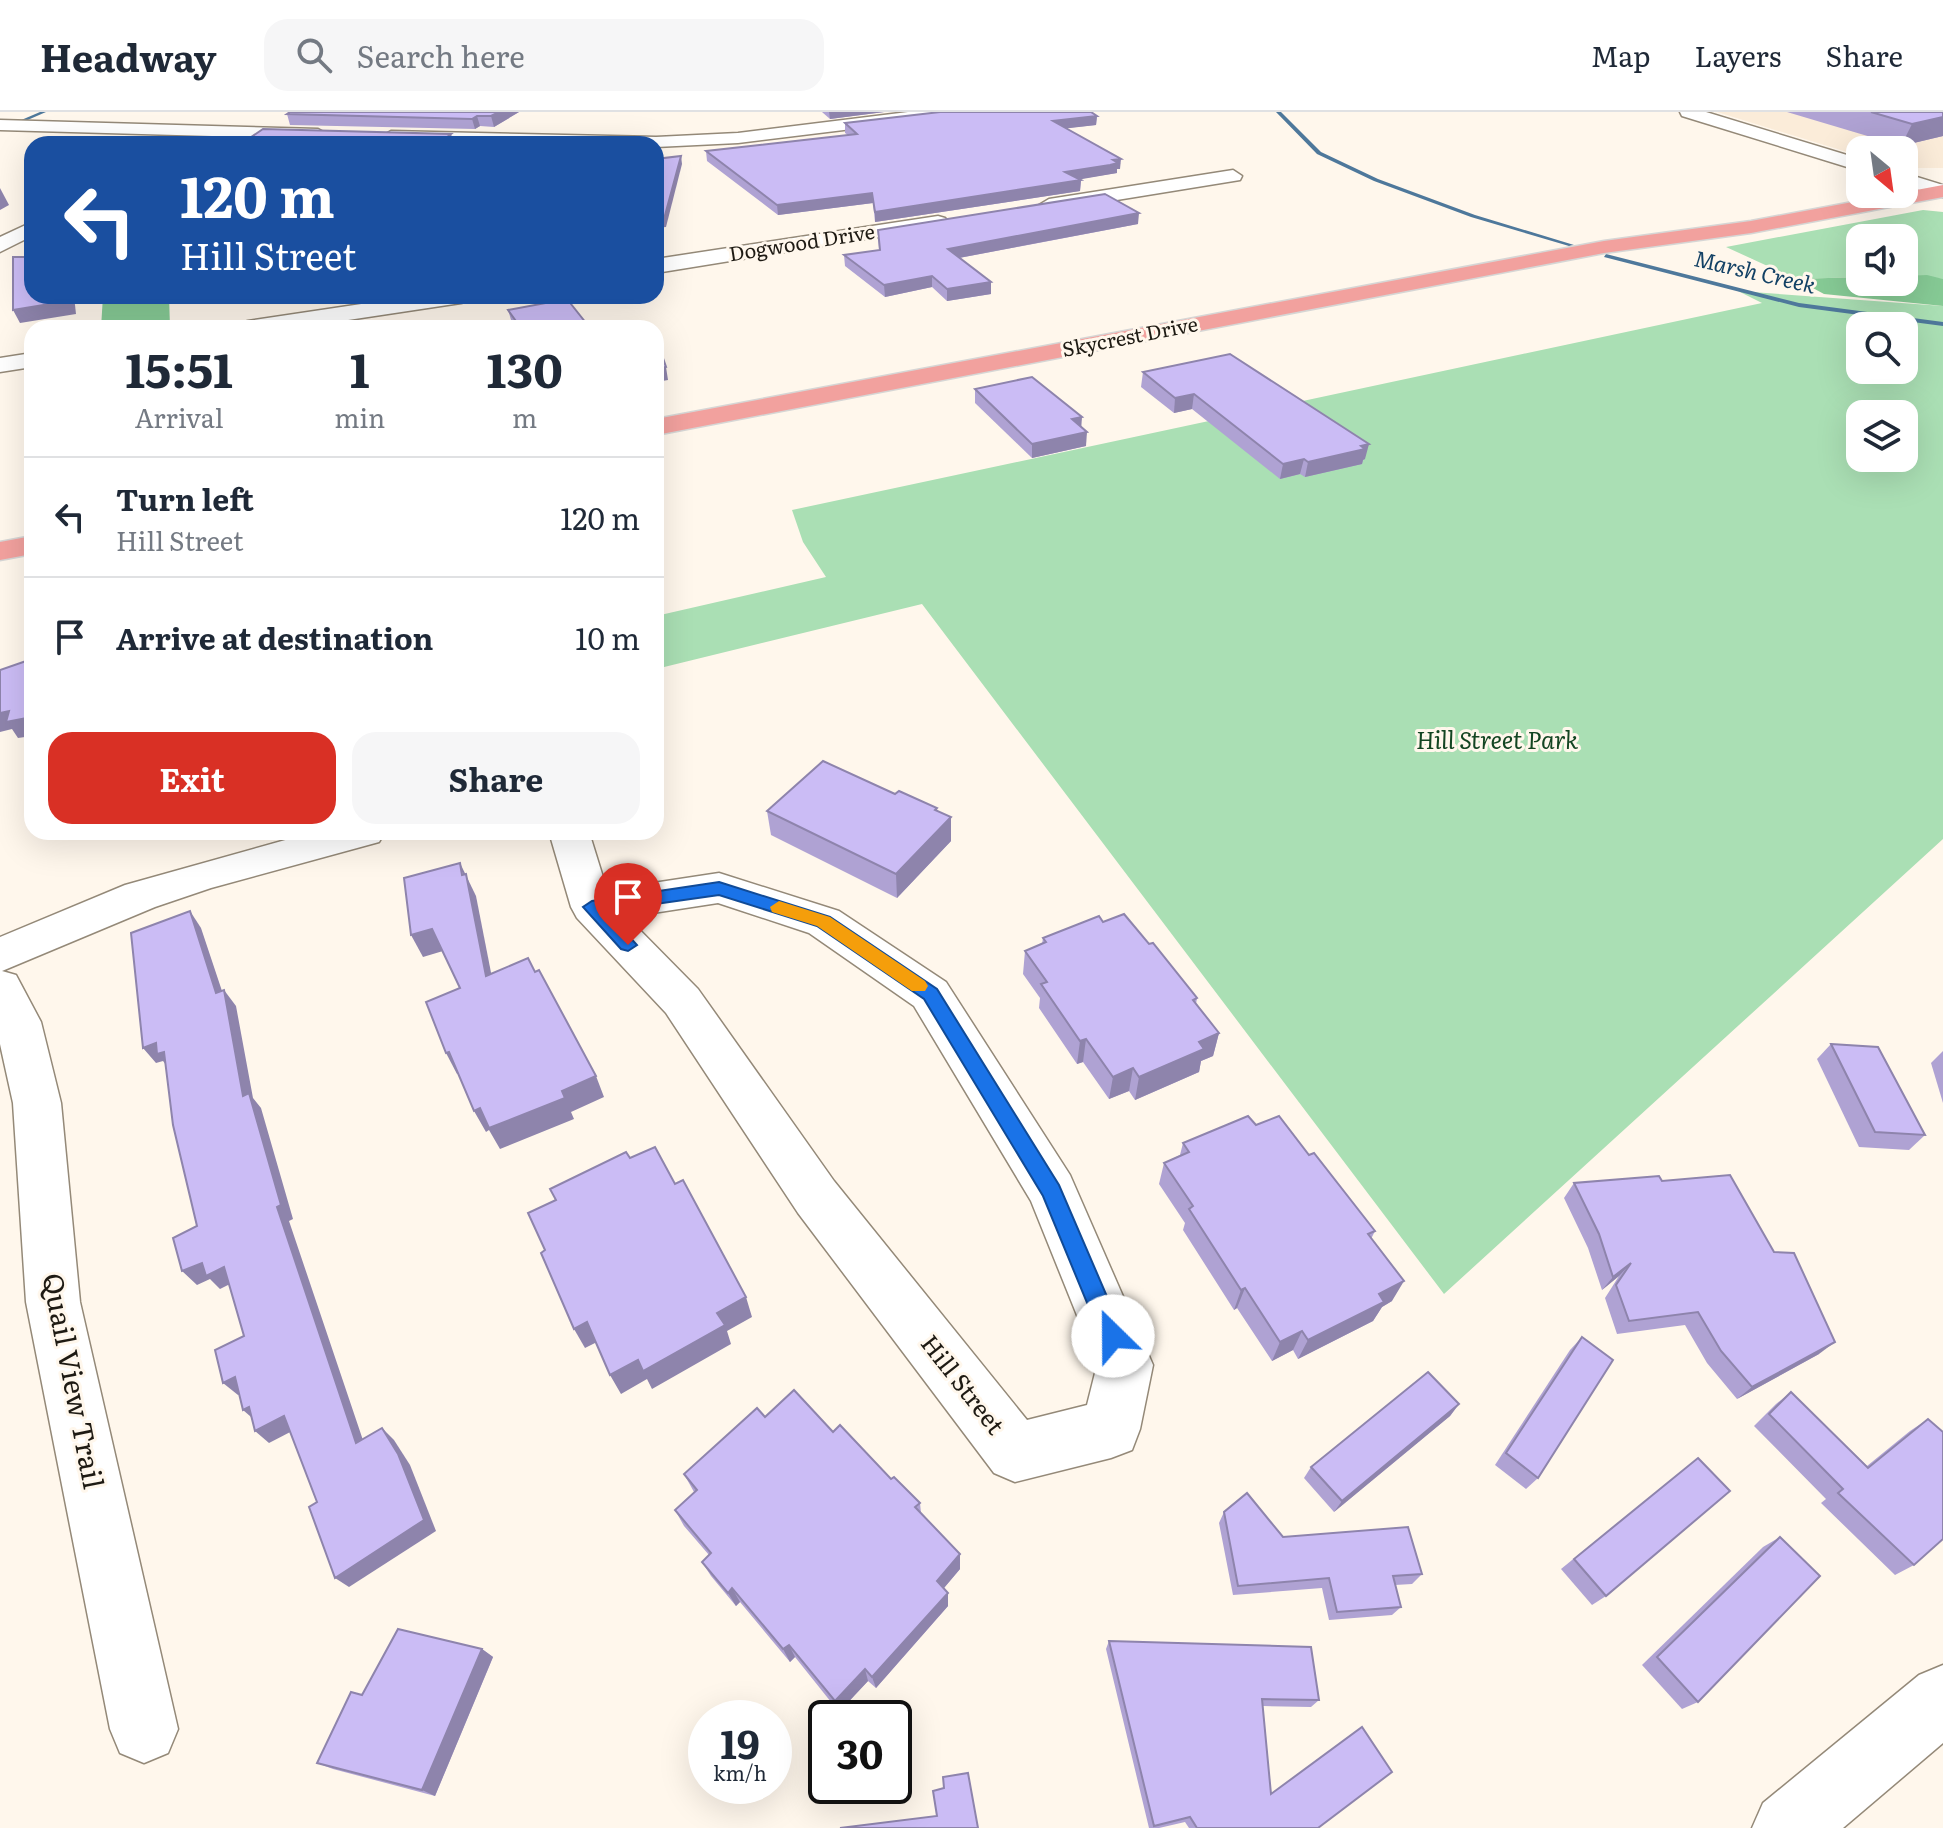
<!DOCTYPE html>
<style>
body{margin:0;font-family:Literata,serif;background:#f6f6f7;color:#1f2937;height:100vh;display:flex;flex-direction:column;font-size:30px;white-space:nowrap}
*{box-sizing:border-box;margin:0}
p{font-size:26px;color:#747a83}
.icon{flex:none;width:44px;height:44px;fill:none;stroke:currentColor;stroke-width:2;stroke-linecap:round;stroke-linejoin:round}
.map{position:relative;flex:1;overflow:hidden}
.panel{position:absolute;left:24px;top:208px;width:640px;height:520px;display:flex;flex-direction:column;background:#fff;border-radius:24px;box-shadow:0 8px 32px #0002}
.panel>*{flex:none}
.guide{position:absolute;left:24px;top:24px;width:640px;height:168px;border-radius:24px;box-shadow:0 8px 32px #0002;background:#1a4fa0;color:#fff;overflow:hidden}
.needle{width:52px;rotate:151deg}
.fabs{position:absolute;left:1846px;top:24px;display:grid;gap:16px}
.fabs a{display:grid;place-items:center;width:72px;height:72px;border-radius:16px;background:#fff;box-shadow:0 8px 32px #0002;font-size:40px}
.speed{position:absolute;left:688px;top:1588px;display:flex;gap:16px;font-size:40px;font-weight:700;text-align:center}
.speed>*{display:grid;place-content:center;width:104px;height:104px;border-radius:50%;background:#fff;box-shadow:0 8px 32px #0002;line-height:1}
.speed small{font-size:20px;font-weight:400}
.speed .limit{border:4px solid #111;border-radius:12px;background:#fff;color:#111}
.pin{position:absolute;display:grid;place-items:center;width:68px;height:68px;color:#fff;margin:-82px -34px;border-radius:50% 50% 50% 0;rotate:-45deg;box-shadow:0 0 8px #0007}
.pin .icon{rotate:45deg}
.me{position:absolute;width:88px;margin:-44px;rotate:337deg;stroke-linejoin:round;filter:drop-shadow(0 0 6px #0008)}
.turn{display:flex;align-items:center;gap:28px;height:168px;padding:0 24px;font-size:36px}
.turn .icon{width:104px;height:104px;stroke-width:2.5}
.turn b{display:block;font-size:56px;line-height:68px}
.eta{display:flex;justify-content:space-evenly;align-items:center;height:136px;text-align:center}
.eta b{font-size:48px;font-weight:700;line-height:56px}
.button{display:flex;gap:16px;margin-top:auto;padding:16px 24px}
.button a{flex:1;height:92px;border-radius:24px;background:#d93025;color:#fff;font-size:32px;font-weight:700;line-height:92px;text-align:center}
.button a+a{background:#f6f6f7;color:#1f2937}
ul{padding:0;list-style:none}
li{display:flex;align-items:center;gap:24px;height:120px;padding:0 24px;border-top:2px solid #e0e1e3}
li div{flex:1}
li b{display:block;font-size:30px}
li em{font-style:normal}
header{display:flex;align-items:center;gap:48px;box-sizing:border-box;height:112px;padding:0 40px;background:#fff;border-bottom:2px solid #e0e1e3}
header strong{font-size:38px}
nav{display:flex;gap:44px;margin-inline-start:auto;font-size:28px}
.search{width:560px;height:72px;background:#f6f6f7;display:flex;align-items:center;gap:20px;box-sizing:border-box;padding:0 28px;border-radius:24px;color:#747a83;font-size:30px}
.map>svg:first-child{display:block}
.commercial{fill:#fbecd9}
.green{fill:#aadfb4;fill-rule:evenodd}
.forest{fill:#86ca95}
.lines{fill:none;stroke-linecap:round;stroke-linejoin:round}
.stream{fill:#4e789b;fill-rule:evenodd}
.minor-casing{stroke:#948978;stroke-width:3}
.secondary-casing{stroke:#948978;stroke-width:3}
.primary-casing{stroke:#d6d6d5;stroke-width:3}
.minor{fill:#fff;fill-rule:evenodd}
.secondary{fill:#fff;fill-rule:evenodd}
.primary{fill:#f2a19e;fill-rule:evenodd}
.wall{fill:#afa2d3}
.shaded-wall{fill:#8e84ac}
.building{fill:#cbbcf5;stroke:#8e84ac;stroke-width:2}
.route{fill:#1a73e8;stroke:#114b97;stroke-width:2}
.slow{fill:#f59e0b}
.labels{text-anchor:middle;stroke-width:6;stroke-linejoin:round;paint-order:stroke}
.far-street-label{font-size:20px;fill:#1e1a13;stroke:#fff7ec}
.far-water-label{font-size:22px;font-style:italic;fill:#134165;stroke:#fff7ec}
.park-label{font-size:24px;font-style:italic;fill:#134522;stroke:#fff7ec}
.street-label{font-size:24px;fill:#1e1a13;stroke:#fff7ec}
.near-street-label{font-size:28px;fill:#1e1a13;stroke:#fff7ec}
</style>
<header>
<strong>Headway</strong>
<div class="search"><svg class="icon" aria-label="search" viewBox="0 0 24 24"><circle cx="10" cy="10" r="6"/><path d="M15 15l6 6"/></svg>Search here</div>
<nav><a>Map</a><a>Layers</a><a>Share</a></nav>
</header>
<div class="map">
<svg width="1943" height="1716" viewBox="0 0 1943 1716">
<rect width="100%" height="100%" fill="#fff7ec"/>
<!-- commercial -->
<path class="commercial" d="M1717,0H1943V56H1904V38H1860V44Z"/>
<!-- green -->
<g class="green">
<path d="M1923,98L1943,100V167L1904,164V126H1860V165L1796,167L1726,135Z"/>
<path d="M1738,179L1943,194V727L1444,1182L922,492L656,557V504L826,465L803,430L792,398L1762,191ZM1860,214H1904V258H1860ZM1860,302H1904V346H1860Z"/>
</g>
<!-- forest -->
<g class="forest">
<path d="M1927,163L1943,167V194L1824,182L1796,167L1860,165V170H1904V164Z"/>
<path d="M103,184H169L170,215L101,216Z"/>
</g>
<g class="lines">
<!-- stream -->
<g class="stream">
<path d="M40,0H46L23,10L19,9Z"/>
<path d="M1276,0H1281L1321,40L1378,67L1475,103L1574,133L1569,134L1471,105L1374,69L1317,42Z"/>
<path d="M1606,142L1799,191L1943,210V214L1799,195L1604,145Z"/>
</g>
<!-- minor casing -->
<g class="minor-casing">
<g id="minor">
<path d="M908,0H958L950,5L738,31L656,35V32L391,29L382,24L391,19L656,25L738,21Z"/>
<path d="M0,8L318,17L327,22L318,27L0,18Z"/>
<path d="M1233,58L1242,64L1240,68L1049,99L1039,93L1049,87Z"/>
<path d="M938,104L945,106L948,110L945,114L656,161V147Z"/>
<path d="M32,110V124L0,140V125Z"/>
<path d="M415,184H472L469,189L461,191L295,216H236L240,211L248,209Z"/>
<path d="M32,241V255L0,260V246Z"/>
<path d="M314,720H385L379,730L211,776L155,795L2,859L16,863L41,910L61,991L80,1190L178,1617L168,1641L144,1651L120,1641L110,1617L26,1190L13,991L0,932V825L125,773Z"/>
<path d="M549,720H589L607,778L719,761L839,799L946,870L1070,1063L1153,1253L1140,1317L1132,1338L1111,1346L1015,1370L994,1361L798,1101L666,901L577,806L571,795ZM718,791L809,821L914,894L1031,1089L1097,1253L1087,1293L1027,1308L834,1069L698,877L627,805Z"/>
<path d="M1943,1553V1631L1843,1716H1752L1763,1691L1919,1563Z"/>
</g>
</g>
<!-- secondary casing -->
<g class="secondary-casing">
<g id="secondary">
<path d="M1680,0H1706L1860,47V59L1682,4Z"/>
<path d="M1904,61L1943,73V85L1904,73Z"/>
</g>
</g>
<!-- primary casing -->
<g class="primary-casing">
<g id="primary">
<path d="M1943,73V85L1751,121L1604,141L656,323V307L1604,129L1751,109Z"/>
<path d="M32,424V442L0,448V430Z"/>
</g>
</g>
<!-- minor -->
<use href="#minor" class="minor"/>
<!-- secondary -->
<use href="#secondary" class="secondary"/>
<!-- primary -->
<use href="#primary" class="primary"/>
</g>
<!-- wall -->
<g class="wall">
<path d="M519,0L494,15L480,14L475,17L290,13L287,2Z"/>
<path d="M822,0H884L830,7Z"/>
<path d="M1787,0H1943V24L1901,34Z"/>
<path d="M1097,4L1096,13L1067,16L1120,57H1117V61L1079,67L1081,68L1080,79L875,110L873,91L778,103L707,49L706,39L848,23L845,21V11Z"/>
<path d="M1138,112L959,146L991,170V182L947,189L932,175L885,185L845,154L844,143L879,138L878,118Z"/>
<path d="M508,198L590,216H515L512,211Z"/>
<path d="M1143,260L1365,347L1363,348L1362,352L1305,365L1300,362L1280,367L1192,297L1174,301L1141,275Z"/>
<path d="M975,277L1081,315L1086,334L1032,346L975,291Z"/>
<path d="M895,682L937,699L951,729L897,786L771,723L767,699Z"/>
<path d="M1103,810L1149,832L1197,886L1196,892L1219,921L1213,944L1201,949L1199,960L1135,988L1129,979L1109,987L1083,950L1077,952L1039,896L1040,886L1023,862L1025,839L1042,832L1043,826Z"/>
<path d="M1831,932L1925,1023L1909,1038L1859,1035L1817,947Z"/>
<path d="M1943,939V991L1931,951Z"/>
<path d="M1256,1013L1309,1043L1375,1119L1371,1127L1392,1189L1382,1195L1373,1209L1298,1247L1293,1238L1272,1249L1237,1196L1234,1198L1183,1118L1185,1111L1159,1072L1164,1051L1180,1043L1183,1031Z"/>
<path d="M1662,1069L1819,1242L1737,1287L1707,1251L1685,1213L1617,1222L1605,1186L1619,1164L1602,1178L1588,1136L1564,1086L1574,1071Z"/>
<path d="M1582,1225L1538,1366L1526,1377L1495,1353L1570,1238Z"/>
<path d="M1791,1280L1867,1354L1910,1319L1928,1307L1914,1453L1895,1463L1821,1391L1826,1387L1754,1314L1776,1292Z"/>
<path d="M1459,1292L1450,1304L1334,1400L1304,1366L1311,1355Z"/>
<path d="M765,1305L833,1320L920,1391L921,1401L960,1442V1457L944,1476L948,1481V1494L876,1576L868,1569L839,1600L795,1545L790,1550L740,1490L736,1494L711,1464L702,1450L709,1443L684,1414L675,1398L694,1380L684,1362Z"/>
<path d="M1683,1358L1606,1484L1592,1493L1561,1457Z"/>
<path d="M1224,1400L1283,1425L1422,1462L1412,1472L1395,1473L1401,1495L1392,1503L1329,1508L1322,1476L1233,1483L1219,1411Z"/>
<path d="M1780,1425L1698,1590L1682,1597L1642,1553L1763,1435Z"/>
<path d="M1109,1529L1319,1588L1311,1595L1263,1594L1271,1682L1318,1716H1189L1185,1710L1159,1716H1149L1106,1537Z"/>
<path d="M482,1537L493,1545L435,1684L333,1657L317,1651L362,1583Z"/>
</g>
<!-- shaded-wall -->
<g class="shaded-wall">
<path d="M499,0H519L494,15L491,4Z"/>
<path d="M829,0H884L830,7Z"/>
<path d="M477,4L480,14L475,17L472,7Z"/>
<path d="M1097,4L1096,13L1053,18V9Z"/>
<path d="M1943,5V24L1901,34L1912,12Z"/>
<path d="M451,22L454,32H438Z"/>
<path d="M681,44L682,52L666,115L656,116V108Z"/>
<path d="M1121,47L1120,57H1117V61L1065,70V60Z"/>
<path d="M1081,68L1080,79L875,110V100Z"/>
<path d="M0,76L9,93L0,98Z"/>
<path d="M872,81L873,91L778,103L777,93Z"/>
<path d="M1139,101L1138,112L948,148V137Z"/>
<path d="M932,164V175L885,185L884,173Z"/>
<path d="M991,170V182L947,189V177Z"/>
<path d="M68,184H74L76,202L20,211L13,198Z"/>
<path d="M666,255L668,268L657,270V273H656V256Z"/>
<path d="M1194,282L1192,297L1174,301L1175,286Z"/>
<path d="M1082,305L1081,319L1072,307Z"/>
<path d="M1087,320L1086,334L1032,346V332Z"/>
<path d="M1369,332L1365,347L1363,348L1362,352L1305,365L1308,350Z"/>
<path d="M1304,347L1300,362L1280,367L1283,352Z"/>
<path d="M659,471L662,487L656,489V472Z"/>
<path d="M9,599L32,605V624L18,626L12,617L0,620V601Z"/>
<path d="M937,696L938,719L951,705V729L897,786L896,762Z"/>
<path d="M460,751L476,784L496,886L486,864Z"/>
<path d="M190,799L201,816L228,897L216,881Z"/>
<path d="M432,817L443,839L423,845L411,823Z"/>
<path d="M224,878L236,894L253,986L261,996L293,1107L289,1109L368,1343L356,1331L277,1095L243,984Z"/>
<path d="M1219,921L1213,944L1201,949L1199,960L1135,988L1139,965L1199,930Z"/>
<path d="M1086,927L1083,950L1077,952L1080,929Z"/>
<path d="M156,931L164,940L170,958L163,949L156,951L143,936Z"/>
<path d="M449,940L461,961L457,962L446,941Z"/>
<path d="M1133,956L1129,979L1109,987L1113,965Z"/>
<path d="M596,964L604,985L571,1000L574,1007L500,1037L489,1018L486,1020L474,999L480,996L562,979Z"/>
<path d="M202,1151L224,1155L238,1168L220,1177L210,1167L197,1173L182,1159Z"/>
<path d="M1631,1151L1619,1164L1602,1178L1613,1165Z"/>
<path d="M1404,1169L1392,1189L1382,1195L1373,1209L1298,1247L1308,1228L1379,1182Z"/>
<path d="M1245,1176L1237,1196L1234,1198L1241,1178Z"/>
<path d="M746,1185L752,1205L727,1219L731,1232L652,1277L647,1267L621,1282L610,1263Z"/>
<path d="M587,1210L597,1230L585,1236L574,1217Z"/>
<path d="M1302,1219L1293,1238L1272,1249L1280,1230Z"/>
<path d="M1835,1230L1819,1242L1737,1287L1752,1275Z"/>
<path d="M235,1265L250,1278L238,1283L223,1271Z"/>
<path d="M1459,1292L1450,1304L1334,1400L1342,1389Z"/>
<path d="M249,1295L258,1311L243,1298Z"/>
<path d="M284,1304L298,1316L269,1331L255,1319Z"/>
<path d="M382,1316L394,1328L410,1353L436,1419L349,1475L335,1466Z"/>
<path d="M960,1442V1457L938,1483L937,1469Z"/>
<path d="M732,1476L740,1490L736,1494L728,1481Z"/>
<path d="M948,1481V1494L876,1576L872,1565Z"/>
<path d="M789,1533L795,1545L790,1550L783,1537Z"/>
<path d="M482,1537L493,1545L435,1684L422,1678Z"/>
<path d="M865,1557L868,1569L839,1600L835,1589Z"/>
</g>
<!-- building -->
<g class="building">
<path d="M290,0H499L491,4H477L472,7L287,2Z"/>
<path d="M940,0H1091L1097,4L1053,9L1121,47L1113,48L1118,51L1110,53L1065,60L1081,68L875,100L872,81L777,93L706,39L857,22L845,11Z"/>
<path d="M1871,0H1943V5L1912,12Z"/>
<path d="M263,17L451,22L438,32H241Z"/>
<path d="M681,44L664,107L656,108V47Z"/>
<path d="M1105,82L1139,101L948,137L991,170L947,177L932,164L884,173L844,143L880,138L878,118Z"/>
<path d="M32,143V184H68V189L13,198V145H29Z"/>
<path d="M567,187L590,216H521L508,198Z"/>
<path d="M656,226L666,255L656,256Z"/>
<path d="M1230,242L1369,332L1361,334L1365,337L1308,350L1304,347L1283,352L1194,282L1175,286L1143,260Z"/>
<path d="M1032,265L1082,305L1072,307L1087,320L1032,332L975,277Z"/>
<path d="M32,547V605L6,610L9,599L0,601V558Z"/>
<path d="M823,649L895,682L899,679L937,696L935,698L951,705L896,762L767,699Z"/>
<path d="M460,751L462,763L466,762L486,864L528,846L535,860L539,858L596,964L562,979L565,986L489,1016L480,996L474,999L449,940L446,941L426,890L460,876L432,817L411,823L404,766Z"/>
<path d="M190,799L216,881L224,878L243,984L249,981L281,1093L277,1095L356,1331L382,1316L398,1342L424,1408L335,1466L309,1395L317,1390L284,1304L255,1319L249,1295L243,1298L235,1265L223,1271L215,1238L244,1224L224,1155L206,1164L202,1151L182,1159L173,1126L197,1114L173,1013L164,940L157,942L156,931L143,936L131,821Z"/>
<path d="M1124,802L1149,832L1153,831L1197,886L1193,888L1219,921L1199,930L1204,937L1139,965L1133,956L1113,965L1086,927L1080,929L1041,872L1047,870L1025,839L1046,830L1043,826L1099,804L1103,810Z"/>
<path d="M1831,932L1878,935L1925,1023L1875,1020Z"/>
<path d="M1248,1004L1256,1013L1279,1004L1309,1043L1314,1041L1375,1119L1368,1122L1404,1169L1379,1182L1384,1190L1308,1228L1302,1219L1280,1230L1245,1176L1241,1178L1189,1097L1193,1094L1164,1051L1189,1040L1183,1031Z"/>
<path d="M655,1035L675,1072L683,1068L746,1185L717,1201L725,1213L643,1259L638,1248L610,1263L587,1210L574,1217L541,1141L545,1138L528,1101L556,1088L550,1077L626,1040L630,1046Z"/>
<path d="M1730,1063L1774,1140L1794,1141L1835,1230L1752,1275L1721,1239L1698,1200L1629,1209L1616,1173L1631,1151L1613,1165L1599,1122L1574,1071L1659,1064L1662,1069Z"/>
<path d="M1582,1225L1613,1248L1538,1366L1506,1341Z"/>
<path d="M1428,1260L1459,1292L1342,1389L1311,1355Z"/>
<path d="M794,1278L833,1320L840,1313L891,1367L894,1365L920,1391L915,1395L960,1442L937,1469L948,1481L872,1565L865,1557L835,1589L789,1533L783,1537L732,1476L728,1481L702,1450L711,1441L675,1398L697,1378L684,1362L757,1296L765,1305Z"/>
<path d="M1791,1280L1868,1356L1928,1307L1943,1320V1427L1914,1453L1838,1381L1843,1377L1769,1302Z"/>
<path d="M1698,1346L1730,1379L1606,1484L1574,1447Z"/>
<path d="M1247,1381L1283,1425L1408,1415L1422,1462L1393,1464L1401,1495L1337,1500L1329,1466L1238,1474L1224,1400Z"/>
<path d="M1780,1425L1820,1464L1698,1590L1657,1545Z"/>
<path d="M398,1517L482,1537L422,1678L317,1651L351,1580L362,1583Z"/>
<path d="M1109,1529L1311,1535L1319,1588L1262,1587L1271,1682L1362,1615L1392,1660L1318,1716H1197L1190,1705L1154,1714Z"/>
<path d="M968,1661L978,1716H840L937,1704L933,1679L944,1676L943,1665Z"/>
</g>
<!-- route -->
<path class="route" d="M719,770L830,805L937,877L1059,1073L1124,1224L1121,1232L1113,1235L1104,1232L1043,1084L924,887L817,814L719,783L606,799L637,833L628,839L621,837L583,795L592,789Z"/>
<!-- slow -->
<path class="slow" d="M779,789L830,805L925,869L928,874L925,879H912L817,814L772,800L770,795Z"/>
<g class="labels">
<!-- far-street labels -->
<g class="far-street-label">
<text transform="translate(802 131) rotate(-9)" y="7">Dogwood Drive</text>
<text transform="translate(1130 225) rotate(-11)" y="7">Skycrest Drive</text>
</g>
<!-- far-water labels -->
<g class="far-water-label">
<text transform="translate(1755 160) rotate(13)" y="8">Marsh Creek</text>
</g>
<!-- park labels -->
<g class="park-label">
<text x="1497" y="637">Hill Street Park</text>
</g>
<!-- street labels -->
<g class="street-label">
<text transform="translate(962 1273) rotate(52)" y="8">Hill Street</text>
</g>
<!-- near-street labels -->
<g class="near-street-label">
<text transform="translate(73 1269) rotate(79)" y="10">Quail View Trail</text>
</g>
</g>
</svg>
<div class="fabs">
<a><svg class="needle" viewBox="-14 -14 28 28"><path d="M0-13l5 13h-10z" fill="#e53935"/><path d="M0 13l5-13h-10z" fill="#747a83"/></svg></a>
<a><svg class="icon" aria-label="sound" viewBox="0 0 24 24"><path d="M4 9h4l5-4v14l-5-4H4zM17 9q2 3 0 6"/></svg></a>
<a><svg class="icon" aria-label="search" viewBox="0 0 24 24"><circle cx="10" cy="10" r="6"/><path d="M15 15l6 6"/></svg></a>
<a><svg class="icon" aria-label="layers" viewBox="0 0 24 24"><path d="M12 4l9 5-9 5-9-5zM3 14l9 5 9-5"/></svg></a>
</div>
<div class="speed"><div>19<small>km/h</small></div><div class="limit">30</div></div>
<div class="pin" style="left:628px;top:833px;background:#d93025"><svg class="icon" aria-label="arrive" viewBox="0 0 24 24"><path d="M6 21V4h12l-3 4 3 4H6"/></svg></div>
<svg class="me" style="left:1113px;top:1224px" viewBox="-20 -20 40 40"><circle r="19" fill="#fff"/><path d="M0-13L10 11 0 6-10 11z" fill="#1a73e8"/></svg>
<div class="guide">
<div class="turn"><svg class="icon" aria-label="left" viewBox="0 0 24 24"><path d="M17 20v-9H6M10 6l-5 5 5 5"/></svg><div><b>120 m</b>Hill Street</div></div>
</div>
<section class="panel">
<div class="eta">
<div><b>15:51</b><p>Arrival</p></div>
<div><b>1</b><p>min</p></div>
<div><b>130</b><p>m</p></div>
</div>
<ul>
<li><svg class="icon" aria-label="left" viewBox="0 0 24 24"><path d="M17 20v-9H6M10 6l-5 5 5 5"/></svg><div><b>Turn left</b><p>Hill Street</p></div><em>120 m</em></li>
<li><svg class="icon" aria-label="arrive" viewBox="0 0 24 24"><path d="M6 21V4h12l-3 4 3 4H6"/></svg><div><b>Arrive at destination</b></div><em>10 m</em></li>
</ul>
<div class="button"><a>Exit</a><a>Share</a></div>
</section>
</div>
